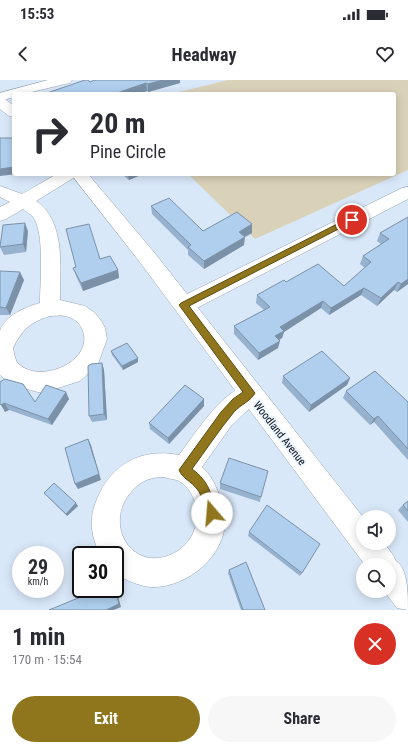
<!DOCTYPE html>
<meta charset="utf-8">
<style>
body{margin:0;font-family:"Roboto Condensed",sans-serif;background:#f7f7f7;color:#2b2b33;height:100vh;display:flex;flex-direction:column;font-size:15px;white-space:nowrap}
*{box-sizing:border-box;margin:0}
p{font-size:13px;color:#7c7c81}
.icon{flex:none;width:22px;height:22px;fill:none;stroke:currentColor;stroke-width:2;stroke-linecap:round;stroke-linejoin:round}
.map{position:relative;height:530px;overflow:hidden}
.details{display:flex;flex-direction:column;background:#fff;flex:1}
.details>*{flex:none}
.top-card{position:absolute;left:12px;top:12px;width:384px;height:84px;border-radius:4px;box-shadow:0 2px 10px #0003;background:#fff;color:#2b2b33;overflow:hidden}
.fabs{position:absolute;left:356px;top:430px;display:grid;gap:8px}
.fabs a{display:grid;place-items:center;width:40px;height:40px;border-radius:50%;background:#fff;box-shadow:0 2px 10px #0003;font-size:20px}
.speed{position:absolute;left:12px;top:466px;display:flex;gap:8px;font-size:20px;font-weight:700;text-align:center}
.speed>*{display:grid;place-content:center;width:52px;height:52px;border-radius:50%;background:#fff;box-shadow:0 2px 10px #0003;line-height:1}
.speed small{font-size:10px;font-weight:400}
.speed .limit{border:2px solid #111;border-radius:6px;background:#fff;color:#111}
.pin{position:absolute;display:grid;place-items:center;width:34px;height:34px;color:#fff;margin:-17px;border:2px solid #fff;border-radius:50%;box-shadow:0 1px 4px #0007}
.me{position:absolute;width:44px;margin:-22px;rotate:342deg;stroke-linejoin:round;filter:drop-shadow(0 0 3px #0008)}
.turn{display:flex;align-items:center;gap:14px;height:84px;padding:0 12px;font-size:18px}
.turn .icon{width:52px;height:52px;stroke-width:2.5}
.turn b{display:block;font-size:28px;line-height:34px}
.round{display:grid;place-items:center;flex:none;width:42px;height:42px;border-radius:21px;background:#f7f7f7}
.headline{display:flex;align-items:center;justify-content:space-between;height:68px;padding:0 12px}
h1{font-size:24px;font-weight:700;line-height:30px}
.button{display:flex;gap:8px;margin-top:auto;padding:8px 12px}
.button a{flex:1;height:46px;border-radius:24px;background:#8f751b;color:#fff;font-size:16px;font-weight:700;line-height:46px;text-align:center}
.button a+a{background:#f7f7f7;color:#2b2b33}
.status{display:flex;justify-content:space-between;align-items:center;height:28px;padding:0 20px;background:#fff;direction:ltr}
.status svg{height:11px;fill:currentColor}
header{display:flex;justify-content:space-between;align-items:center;height:52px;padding:0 12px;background:#fff;font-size:18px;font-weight:700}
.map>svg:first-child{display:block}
.green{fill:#dad2b8}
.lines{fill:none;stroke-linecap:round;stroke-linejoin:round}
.minor-casing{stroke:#95a3b3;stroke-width:1}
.tertiary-casing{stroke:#95a3b3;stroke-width:1}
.minor{fill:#fff;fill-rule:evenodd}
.tertiary{fill:#fff;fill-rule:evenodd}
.wall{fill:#97b2ce}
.shaded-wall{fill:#7b91a7}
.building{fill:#b0cfef;stroke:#7b91a7}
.route{fill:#8f751b;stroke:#5d4c12}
.labels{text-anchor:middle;stroke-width:4;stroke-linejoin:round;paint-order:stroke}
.street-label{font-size:11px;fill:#090e14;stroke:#ebf5ff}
</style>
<div class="status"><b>15:53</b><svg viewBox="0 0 49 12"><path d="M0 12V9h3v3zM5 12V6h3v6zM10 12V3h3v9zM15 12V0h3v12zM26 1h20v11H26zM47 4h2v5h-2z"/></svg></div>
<header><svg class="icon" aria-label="back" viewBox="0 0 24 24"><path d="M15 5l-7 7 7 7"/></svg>Headway<svg class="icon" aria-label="heart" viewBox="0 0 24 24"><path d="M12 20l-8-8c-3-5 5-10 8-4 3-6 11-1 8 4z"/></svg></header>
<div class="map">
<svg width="408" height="530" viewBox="0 0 408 530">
<rect width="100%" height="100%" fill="#d9e8f9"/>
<!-- green -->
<path class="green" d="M228,0H408V90L255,159L188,94H394V14H171Z"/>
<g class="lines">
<!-- minor casing -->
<g class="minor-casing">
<g id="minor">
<path d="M48,0H72L70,3L65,4L23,14H14V17L0,21V13Z"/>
<path d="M57,94H77L75,97L36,121C66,141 60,188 60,220L85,226L95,233L102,242L105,248L107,259L98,284L80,301L42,313L11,305L0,295C0,284 0,260 0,251C5,235 26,227 40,223C40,202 45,153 33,137C30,134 26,131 23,129L6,139L0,141V127L10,122L0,117V106L22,114ZM50,236C55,236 60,235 65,236C82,239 89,257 81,271C70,290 33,301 17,282C15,279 14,272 13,268C22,250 30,242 50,236Z"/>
<path d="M408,107V119L191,231L184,233L177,231L174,225L177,219L402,108Z"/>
<path d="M250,303L258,306L262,313L258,320L231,346L202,387C210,394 214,402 218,412C221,418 223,424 224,430C232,471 190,508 151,507C139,506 126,500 116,494L115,493V475H100C96,466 93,458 92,449C91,438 93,428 97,419C112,383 142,368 179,375C198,350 219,314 250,303ZM164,397C169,399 175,399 179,401C191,408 198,424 197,437C196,452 189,464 176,472C134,496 101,445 132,411C141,401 150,397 164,397Z"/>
</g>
</g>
<!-- tertiary casing -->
<g class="tertiary-casing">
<g id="tertiary">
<path d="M0,18L5,19L14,26V37L9,36L0,29Z"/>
<path d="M71,94H88L153,171L363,437V463H384L393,475L396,481C408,488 408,515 408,530L397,528L384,511H389V485H365L139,181Z"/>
</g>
</g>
<!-- minor -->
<use href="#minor" class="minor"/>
<!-- tertiary -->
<use href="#tertiary" class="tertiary"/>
</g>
<!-- wall -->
<g class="wall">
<path d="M90,2L180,3L148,12L147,11L138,14H47V13Z"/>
<path d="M122,94H143L129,100Z"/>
<path d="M151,126L203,151L252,153L244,157V165L204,189L188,175V170L152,134Z"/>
<path d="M408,137V204L397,212L394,210L377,226L361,215L329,235L321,228L284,252L282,258L279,260L278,268L258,280L234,254V246L264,230L256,223L257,215L286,202L344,206L365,188L360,184L363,176L381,164L377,161L380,153Z"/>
<path d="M28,151L26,172L4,175L0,167Z"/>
<path d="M100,179L118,190L119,198L83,211L76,196L73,188Z"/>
<path d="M0,191L24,200L10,235H0Z"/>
<path d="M111,271L138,282L123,290L112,275Z"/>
<path d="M102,283L104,290L107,340L92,342L89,336Z"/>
<path d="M283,296L350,298L347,305L309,332L282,303Z"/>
<path d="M0,302L35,322L69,319L52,345L9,330L5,332Z"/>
<path d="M346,311L408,322V380L374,342L370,345L343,318Z"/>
<path d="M204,319V326L169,364L150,349L149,343Z"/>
<path d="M220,403L261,417L260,422L220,409Z"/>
<path d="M44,413L78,426L67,436Z"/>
<path d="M408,421V442L398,430L403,425Z"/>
<path d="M249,452L302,493L300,496L248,456Z"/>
<path d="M229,490L265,530H241L228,493Z"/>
</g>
<!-- shaded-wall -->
<g class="shaded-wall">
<path d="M163,0H180V3L148,12V4Z"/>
<path d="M146,3L147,11L138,14H114Z"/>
<path d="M14,87V94H17L0,96V89Z"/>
<path d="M128,94H143L129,100Z"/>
<path d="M25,143L28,151L26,172L23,164Z"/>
<path d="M252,144V153L238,161L239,152Z"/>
<path d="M245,157L244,165L204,189V181Z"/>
<path d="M118,190L119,198L83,211L81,203Z"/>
<path d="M20,192L24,200L10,235L6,228Z"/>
<path d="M408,199V204L397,212L401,204Z"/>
<path d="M398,202L394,210L377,226L381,218Z"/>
<path d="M364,208L361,215L329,235L331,228Z"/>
<path d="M323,221L321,228L284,252L282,258L274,263L275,256L280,247Z"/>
<path d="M280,261L278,268L258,280L259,273Z"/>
<path d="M138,278V282L123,290L122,286Z"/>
<path d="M102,283L104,290L107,340L104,334Z"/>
<path d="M350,298L347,305L309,332L311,325Z"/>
<path d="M66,312L69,319L52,345L48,339Z"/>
<path d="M204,319V326L169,364L168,358Z"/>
<path d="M4,323L9,330L5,332L1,325Z"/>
<path d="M378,336L374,342L370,345L374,339Z"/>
<path d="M88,359L91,365L101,400L78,409L75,404Z"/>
<path d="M76,423L78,426L67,436L66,434Z"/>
<path d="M115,506L121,527L114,530H106L115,509Z"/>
</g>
<!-- building -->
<g class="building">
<path d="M85,0H88L90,2L95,0H163L148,4L146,3L114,14H48L47,13Z"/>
<path d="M0,58H14V87L0,89Z"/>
<path d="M169,118L203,151L237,132L252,144L239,152L245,157L204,181L188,167L191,165L151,126Z"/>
<path d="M408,137V199L401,204L398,202L381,218L364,208L331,228L323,221L280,247L284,251L275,256L280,261L259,273L234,246L270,227L257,215L284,200L286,202L318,184L344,206L371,182L363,176L389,159L380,153Z"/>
<path d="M25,143L23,164L0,167L3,145Z"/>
<path d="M89,144L100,179L110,176L118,190L81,203L73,188L76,187L66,149Z"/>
<path d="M0,191L20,192L6,228L0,227Z"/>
<path d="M127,263L138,278L122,286L111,271Z"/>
<path d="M322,271L350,298L311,325L283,296Z"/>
<path d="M102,283L104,334L89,336L88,286L91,284Z"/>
<path d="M375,291L408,322V369L378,336L374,339L346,311Z"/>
<path d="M5,299L23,304L35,322L46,305L66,312L48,339L4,323L1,325L0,324V302Z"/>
<path d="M185,305L204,319L168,358L149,343Z"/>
<path d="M88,359L99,394L75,404L65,368Z"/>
<path d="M229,378L268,391L261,417L220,403Z"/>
<path d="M54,403L76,423L66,434L44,413Z"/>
<path d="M408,421V431L403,425Z"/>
<path d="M267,425L320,464L302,493L249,452Z"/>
<path d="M246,482L265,530H243L229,490Z"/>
<path d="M100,509H115L119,524L106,530H49Z"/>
</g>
<!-- route -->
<path class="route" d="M349,138H352L356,140L189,226L255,313C251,321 240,325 234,332C219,350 206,370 192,389C209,401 211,414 217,433L216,437L212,438L208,437C204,428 203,416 197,409C192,402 182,398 179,390L221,332L233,319L243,312L179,225L181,223Z"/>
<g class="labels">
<!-- street labels -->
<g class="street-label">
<text transform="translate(280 353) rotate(52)" y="4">Woodland Avenue</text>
</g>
</g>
</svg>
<div class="fabs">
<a><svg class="icon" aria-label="sound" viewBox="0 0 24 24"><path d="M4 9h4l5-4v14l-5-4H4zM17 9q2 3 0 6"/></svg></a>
<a><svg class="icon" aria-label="search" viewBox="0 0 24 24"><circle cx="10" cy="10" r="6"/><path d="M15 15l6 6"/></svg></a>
</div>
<div class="speed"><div>29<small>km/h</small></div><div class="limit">30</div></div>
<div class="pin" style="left:352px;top:140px;background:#d93025"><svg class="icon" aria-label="arrive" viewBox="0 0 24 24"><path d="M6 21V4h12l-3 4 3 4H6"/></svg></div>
<svg class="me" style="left:212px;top:433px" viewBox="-20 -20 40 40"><circle r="19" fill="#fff"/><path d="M0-13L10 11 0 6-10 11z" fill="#8f751b"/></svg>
<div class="top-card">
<div class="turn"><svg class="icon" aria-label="right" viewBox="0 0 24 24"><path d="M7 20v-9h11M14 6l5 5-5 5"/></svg><div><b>20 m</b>Pine Circle</div></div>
</div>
</div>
<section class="details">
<div class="headline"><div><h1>1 min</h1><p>170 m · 15:54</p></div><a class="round" style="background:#d93025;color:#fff"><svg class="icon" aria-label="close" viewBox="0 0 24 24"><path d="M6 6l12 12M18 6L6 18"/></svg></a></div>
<div class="button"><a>Exit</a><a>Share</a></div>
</section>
